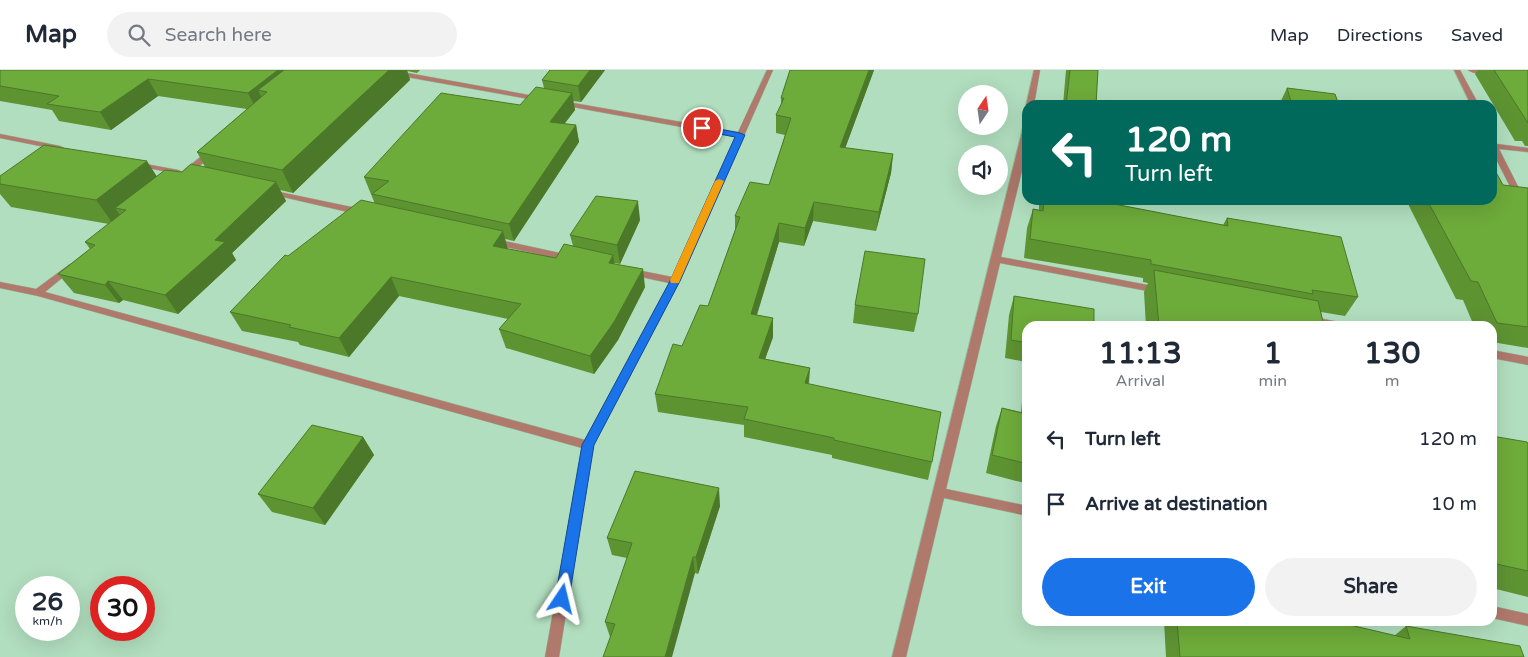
<!DOCTYPE html>
<style>
body{margin:0;font-family:"Varela Round",sans-serif;background:#f2f2f3;color:#1f2937;height:100vh;display:flex;flex-direction:column;font-size:19px;white-space:nowrap}
*{box-sizing:border-box;margin:0}
p{font-size:16px;color:#747a83}
.icon{flex:none;width:28px;height:28px;fill:none;stroke:currentColor;stroke-width:2;stroke-linecap:round;stroke-linejoin:round}
.map{position:relative;flex:1;overflow:hidden}
.panel{position:absolute;left:1022px;top:251px;width:475px;height:305px;display:flex;flex-direction:column;background:#fff;border-radius:15px;box-shadow:0 5px 20px #0002}
.panel>*{flex:none}
.guide{position:absolute;left:1022px;top:30px;width:475px;height:105px;border-radius:15px;box-shadow:0 5px 20px #0002;background:#00695c;color:#fff;overflow:hidden}
.needle{width:32px;rotate:13deg}
.tools{position:absolute;left:958px;top:15px;display:grid;gap:10px}
.tools a{display:grid;place-items:center;width:50px;height:50px;border-radius:50%;background:#fff;box-shadow:0 5px 20px #0002;font-size:25px}
.speed{position:absolute;left:15px;top:506px;display:flex;gap:10px;font-size:25px;font-weight:700;text-align:center}
.speed>*{display:grid;place-content:center;width:65px;height:65px;border-radius:50%;background:#fff;box-shadow:0 5px 20px #0002;line-height:1}
.speed small{font-size:12px;font-weight:400}
.speed .limit{border:8px solid #d22;background:#fff;color:#111}
.pin{position:absolute;display:grid;place-items:center;width:42px;height:42px;color:#fff;margin:-21px;border:2px solid #fff;border-radius:50%;box-shadow:0 1px 5px #0007}
.me{position:absolute;width:55px;margin:-28px;rotate:10deg;stroke-linejoin:round;filter:drop-shadow(0 0 4px #0008)}
.turn{display:flex;align-items:center;gap:18px;height:105px;padding:0 20px;font-size:22px}
.turn .icon{width:65px;height:65px;stroke-width:2.5}
.turn b{display:block;font-size:35px;line-height:42px}
.eta{display:flex;justify-content:space-evenly;align-items:center;height:85px;text-align:center}
.eta b{font-size:30px;font-weight:700;line-height:35px}
.primary-button{display:flex;gap:10px;margin-top:auto;padding:10px 20px}
.primary-button a{flex:1;height:58px;border-radius:30px;background:#1a73e8;color:#fff;font-size:20px;font-weight:700;line-height:58px;text-align:center}
.primary-button a+a{background:#f2f2f3;color:#1f2937}
ul{padding:0;list-style:none}
li{display:flex;align-items:center;gap:15px;height:65px;padding:0 20px}
li div{flex:1}
li b{display:block;font-size:19px}
li em{font-style:normal}
header{display:flex;align-items:center;gap:30px;box-sizing:border-box;height:70px;padding:0 25px;background:#fff;border-bottom:1px solid #e0e1e3}
header strong{font-size:24px}
nav{display:flex;gap:28px;margin-inline-start:auto;font-size:18px}
.search{width:350px;height:45px;background:#f2f2f3;display:flex;align-items:center;gap:12px;box-sizing:border-box;padding:0 18px;border-radius:28px;color:#747a83;font-size:19px}
.map>svg:first-child{display:block}
.lines{fill:none;stroke-linecap:round;stroke-linejoin:round}
.minor-casing{stroke:#94bb9f;stroke-width:1}
.minor{fill:#af796c;fill-rule:evenodd}
.wall{fill:#5e9332}
.shaded-wall{fill:#4c7829}
.building{fill:#6dab3a;stroke:#4c7829}
.route{fill:#1a73e8;stroke:#114b97}
.slow{fill:#f59e0b}
</style>
<header>
<strong>Map</strong>
<div class="search"><svg class="icon" aria-label="search" viewBox="0 0 24 24"><circle cx="10" cy="10" r="6"/><path d="M15 15l6 6"/></svg>Search here</div>
<nav><a>Map</a><a>Directions</a><a>Saved</a></nav>
</header>
<div class="map">
<svg width="1528" height="587" viewBox="0 0 1528 587">
<rect width="100%" height="100%" fill="#b1debe"/>
<g class="lines">
<!-- minor casing -->
<g class="minor-casing">
<g id="minor">
<path d="M376,0H391L540,27L544,29L540,31L379,2Z"/>
<path d="M767,0H773L680,211L593,375L559,587H545L582,378L38,226L0,218V212L36,219L70,194L74,197L73,199L45,222L585,370L669,213L632,205L627,202L632,199L672,207L736,67L562,35L558,33L562,31L738,62Z"/>
<path d="M1034,0H1040L1034,35H1028V37L1026,35Z"/>
<path d="M1454,0H1460L1479,35H1471Z"/>
<path d="M1468,0H1490L1493,2C1488,6 1473,4 1468,0Z"/>
<path d="M1025,49H1028L1026,84L1001,187L1158,217L1163,220L1158,223L1000,193L946,419L1028,436V446L944,428L906,587H892Z"/>
<path d="M0,64L60,76L64,78L60,80L0,68Z"/>
<path d="M1492,70L1497,74L1528,78V82L1499,79L1528,136V147L1524,144L1492,81Z"/>
<path d="M209,80H212L216,82L189,105H183V101Z"/>
<path d="M135,92L178,100L182,102L178,104L138,96L134,94Z"/>
<path d="M267,120H270L361,139L365,142L361,145L270,124L266,122Z"/>
<path d="M495,169L569,185L573,188L569,191L492,174L491,172L492,170Z"/>
<path d="M1312,247L1345,253L1350,256H1328L1309,252L1307,250L1309,248Z"/>
<path d="M1492,280L1528,287V295L1492,288Z"/>
<path d="M1492,536L1528,544V556L1492,548Z"/>
</g>
</g>
<!-- minor -->
<use href="#minor" class="minor"/>
</g>
<!-- wall -->
<g class="wall">
<path d="M0,0H420L417,3L407,1L410,10L293,123L280,120L286,131L232,183L236,190L178,244L123,230L119,233L74,223L58,204L90,179L85,172L109,154L11,137L0,124V106H157L182,102L205,97L197,82L247,39L158,26L111,60L59,51L52,40L0,31Z"/>
<path d="M550,0H605L581,32L573,31L575,40L564,54L576,55L579,72L514,171L505,169L508,179L556,188L573,176L570,165L640,150L620,194L614,193V194L645,217L618,270L594,304L506,278L499,259L508,249L399,226L349,287L300,275L298,272L242,261L230,242L288,186L375,134L364,107L520,35L544,18L542,10Z"/>
<path d="M790,0H874L845,78L893,84L891,103L876,161L813,151L804,176L779,172L757,245L773,248V267L765,289L810,298L809,314L932,392L928,410L832,388V385L744,367V355L658,342L655,324L682,276L708,236L735,160V146L769,115L785,65L776,63V45L781,36V28Z"/>
<path d="M1066,0H1098L1096,35H1063Z"/>
<path d="M1478,0H1528V76H1525L1522,71H1515L1475,4Z"/>
<path d="M1287,18L1339,35H1279Z"/>
<path d="M1503,115L1528,118V278L1492,272V256H1474L1463,230L1456,229L1406,130H1492Z"/>
<path d="M1039,130H1109V133L1223,155L1227,148L1358,227L1345,246L1321,242L1324,256H1146L1144,222L1148,213L1143,212V208L1024,188L1027,158L1033,139L1039,140Z"/>
<path d="M1014,226L1028,256V414L986,403L996,356L1002,338L1021,342L1026,292L1005,288L1009,245Z"/>
<path d="M855,235L918,244L914,262L853,253Z"/>
<path d="M1492,366L1528,374V527L1492,518Z"/>
<path d="M363,367L374,385L325,455L272,442L258,424Z"/>
<path d="M720,436L698,504L695,503L610,567L605,552L627,488L612,485L607,468Z"/>
<path d="M1164,551H1333L1394,566L1406,556L1524,587H1166Z"/>
</g>
<!-- shaded-wall -->
<g class="shaded-wall">
<path d="M278,0H300L267,22L258,20L265,34L257,41L248,23Z"/>
<path d="M389,0H407L410,10L293,123L282,100Z"/>
<path d="M590,0H605L581,32L578,16Z"/>
<path d="M869,0H874L839,95L840,77Z"/>
<path d="M148,9L158,26L111,60L100,42Z"/>
<path d="M572,23L575,40L553,69L550,52Z"/>
<path d="M576,55L579,72L514,171L509,154Z"/>
<path d="M893,84L891,103L876,161L879,142Z"/>
<path d="M147,91L163,116L126,140L115,138L122,148L114,155L96,130Z"/>
<path d="M276,112L286,131L232,183L236,190L178,244L165,225L215,170Z"/>
<path d="M638,131L640,150L620,194L617,175Z"/>
<path d="M814,132L813,151L804,176L805,158Z"/>
<path d="M779,153V172L751,263V244Z"/>
<path d="M503,161L508,180L493,176Z"/>
<path d="M613,185L616,203L609,193Z"/>
<path d="M643,199L645,217L618,270L594,304L590,286Z"/>
<path d="M391,207L399,226L349,287L339,268Z"/>
<path d="M108,211L123,230L119,233L105,215Z"/>
<path d="M773,248V267L759,306V288Z"/>
<path d="M810,298L808,316L805,313Z"/>
<path d="M363,367L374,385L325,455L313,438Z"/>
<path d="M719,418L720,436L698,504L696,487Z"/>
<path d="M693,487L695,503L672,587H665Z"/>
</g>
<!-- building -->
<g class="building">
<path d="M0,0H278L248,23L148,9L100,42L47,34L59,26L0,16Z"/>
<path d="M284,0H389L282,100L197,82L267,22L258,20Z"/>
<path d="M550,0H590L578,16L542,10Z"/>
<path d="M790,0H869L840,77L893,84L879,142L814,132L805,158L779,153L751,244L773,248L759,288L810,298L805,313L941,342L932,392L834,370V368L744,349L748,337L655,324L673,274L682,276L700,235L708,236L740,147L735,146L750,112L769,115L791,48L776,45L784,28H781Z"/>
<path d="M1070,0H1098L1096,35H1066Z"/>
<path d="M1494,0H1528V53Z"/>
<path d="M536,17L572,23L550,52L576,55L509,154L372,124L389,111L364,107L441,23L520,35Z"/>
<path d="M1287,18L1335,24L1339,35H1292Z"/>
<path d="M44,75L147,91L96,130L0,114V106Z"/>
<path d="M191,94L276,112L215,170L225,172L165,225L108,211L105,215L58,204L95,175L85,172L126,140L115,138L165,100L182,102Z"/>
<path d="M1492,95L1503,115L1528,118V257L1497,253L1478,212L1471,211L1427,130H1492Z"/>
<path d="M596,126L638,131L617,175L570,165Z"/>
<path d="M361,130L503,161L493,176L556,188L564,174L613,185L609,193L643,199L614,252L590,286L499,259L521,234L391,207L339,268L289,257L291,255L230,242L285,185L288,186Z"/>
<path d="M1044,130H1109V133L1228,156L1227,148L1341,167L1358,227L1312,220L1313,224L1151,194V190L1030,169L1033,139L1043,141Z"/>
<path d="M865,181L925,189L918,244L855,235Z"/>
<path d="M1154,200L1318,231L1324,256H1159Z"/>
<path d="M1014,226L1094,239V256H1028V273L1011,270Z"/>
<path d="M1028,330V394L992,385L1002,338L1026,344Z"/>
<path d="M312,355L363,367L313,438L258,424Z"/>
<path d="M1492,366L1527,372L1528,374V501L1492,493Z"/>
<path d="M635,401L719,418L696,487H693L665,587H603L615,554L605,552L632,473L607,468Z"/>
<path d="M1177,551H1333L1410,569L1406,556L1520,576L1524,587H1180Z"/>
</g>
<!-- route -->
<path class="route" d="M702,56L740,63L745,65L680,211L594,375L569,529L567,534L562,536L557,534L555,529L582,375L670,211L735,67L699,60L698,58Z"/>
<!-- slow -->
<path class="slow" d="M719,109L724,111L680,210L679,213H671L670,210L715,111Z"/>
</svg>
<div class="tools">
<a><svg class="needle" viewBox="-14 -14 28 28"><path d="M0-13l5 13h-10z" fill="#e53935"/><path d="M0 13l5-13h-10z" fill="#747a83"/></svg></a>
<a><svg class="icon" aria-label="sound" viewBox="0 0 24 24"><path d="M4 9h4l5-4v14l-5-4H4zM17 9q2 3 0 6"/></svg></a>
</div>
<div class="speed"><div>26<small>km/h</small></div><div class="limit">30</div></div>
<div class="pin" style="left:702px;top:58px;background:#d93025"><svg class="icon" aria-label="arrive" viewBox="0 0 24 24"><path d="M6 21V4h12l-3 4 3 4H6"/></svg></div>
<svg class="me" style="left:562px;top:529px" viewBox="-20 -20 40 40"><path d="M0-17L14 15 0 8-14 15z" fill="#1a73e8" stroke="#fff" stroke-width="4"/></svg>
<div class="guide">
<div class="turn"><svg class="icon" aria-label="left" viewBox="0 0 24 24"><path d="M17 20v-9H6M10 6l-5 5 5 5"/></svg><div><b>120 m</b>Turn left</div></div>
</div>
<section class="panel">
<div class="eta">
<div><b>11:13</b><p>Arrival</p></div>
<div><b>1</b><p>min</p></div>
<div><b>130</b><p>m</p></div>
</div>
<ul>
<li><svg class="icon" aria-label="left" viewBox="0 0 24 24"><path d="M17 20v-9H6M10 6l-5 5 5 5"/></svg><div><b>Turn left</b></div><em>120 m</em></li>
<li><svg class="icon" aria-label="arrive" viewBox="0 0 24 24"><path d="M6 21V4h12l-3 4 3 4H6"/></svg><div><b>Arrive at destination</b></div><em>10 m</em></li>
</ul>
<div class="primary-button"><a>Exit</a><a>Share</a></div>
</section>
</div>
